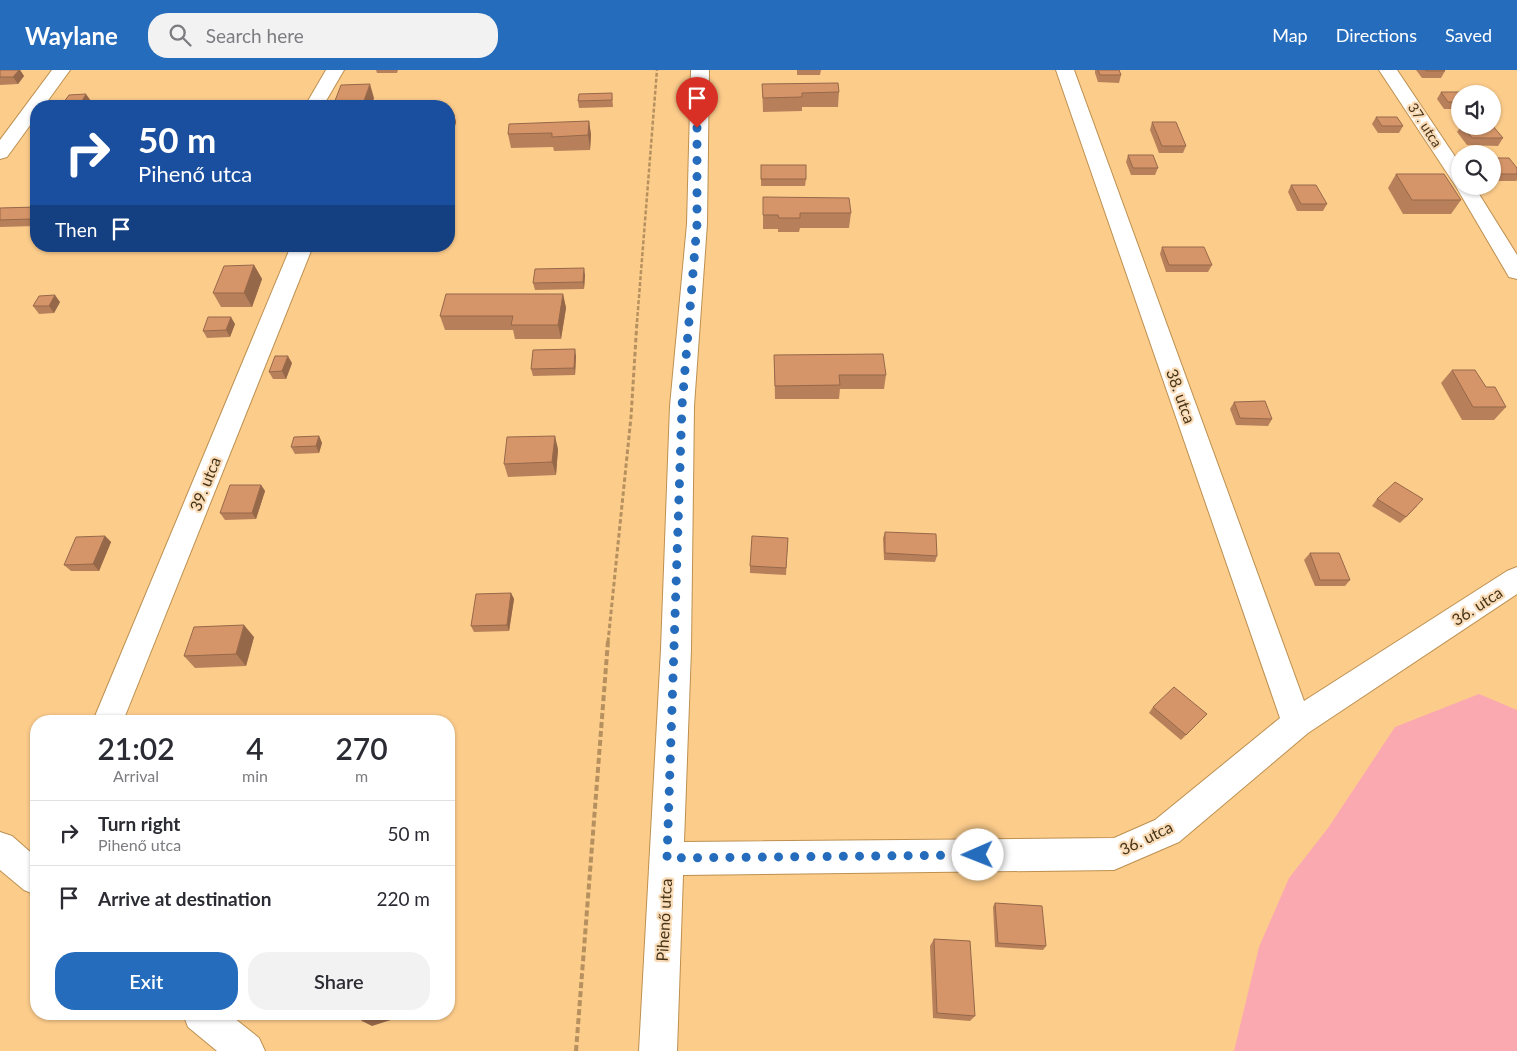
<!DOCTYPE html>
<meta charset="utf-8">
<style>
body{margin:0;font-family:Lato,sans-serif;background:#f2f2f3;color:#2b2b33;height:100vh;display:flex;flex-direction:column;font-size:19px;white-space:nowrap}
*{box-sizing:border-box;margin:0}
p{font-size:16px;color:#7c7c81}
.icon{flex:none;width:28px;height:28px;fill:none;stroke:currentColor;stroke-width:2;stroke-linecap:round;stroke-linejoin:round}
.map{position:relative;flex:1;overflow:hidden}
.details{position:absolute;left:30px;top:645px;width:425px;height:305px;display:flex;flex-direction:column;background:#fff;border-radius:20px;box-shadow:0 1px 4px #0004}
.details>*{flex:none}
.top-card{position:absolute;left:30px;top:30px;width:425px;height:152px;border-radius:20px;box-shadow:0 1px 4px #0004;background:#1a4fa0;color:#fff;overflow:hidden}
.controls{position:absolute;left:1451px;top:15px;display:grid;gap:10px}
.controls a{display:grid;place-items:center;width:50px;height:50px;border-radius:50%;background:#fff;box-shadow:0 1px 4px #0004;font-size:25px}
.pin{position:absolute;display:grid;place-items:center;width:42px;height:42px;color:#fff;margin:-51px -21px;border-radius:50% 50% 50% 0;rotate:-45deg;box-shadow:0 0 5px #0007}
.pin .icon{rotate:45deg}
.me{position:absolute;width:55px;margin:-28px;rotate:269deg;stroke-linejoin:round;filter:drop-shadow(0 0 4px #0008)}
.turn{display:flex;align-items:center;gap:18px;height:105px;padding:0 25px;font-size:22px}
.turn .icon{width:65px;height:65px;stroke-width:2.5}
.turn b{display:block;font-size:35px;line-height:42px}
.then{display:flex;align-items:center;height:48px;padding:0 25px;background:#0003;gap:10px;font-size:19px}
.eta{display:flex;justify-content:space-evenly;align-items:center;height:85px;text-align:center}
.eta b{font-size:30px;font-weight:600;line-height:35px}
.cta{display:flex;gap:10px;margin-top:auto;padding:10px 25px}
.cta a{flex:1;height:58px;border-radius:20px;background:#256cbc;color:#fff;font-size:20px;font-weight:600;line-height:58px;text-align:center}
.cta a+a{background:#f2f2f3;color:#2b2b33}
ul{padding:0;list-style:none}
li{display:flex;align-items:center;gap:15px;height:65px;padding:0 25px;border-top:1px solid #e1e1e2}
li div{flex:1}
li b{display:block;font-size:19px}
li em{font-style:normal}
header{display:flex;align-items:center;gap:30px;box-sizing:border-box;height:70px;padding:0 25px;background:#256cbc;color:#fff}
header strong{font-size:24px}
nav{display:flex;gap:28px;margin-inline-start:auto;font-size:18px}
.search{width:350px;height:45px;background:#f2f2f3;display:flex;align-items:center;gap:12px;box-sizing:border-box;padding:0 18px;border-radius:20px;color:#7c7c81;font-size:19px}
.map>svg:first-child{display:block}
.green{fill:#fba9b0}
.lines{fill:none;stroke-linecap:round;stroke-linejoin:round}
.minor-casing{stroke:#bd9050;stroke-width:2}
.path-far2{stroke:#b6915f;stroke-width:2.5;stroke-dasharray:4 2;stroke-linecap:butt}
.path-far1{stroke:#b6915f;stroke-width:3;stroke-dasharray:4.5 2.5;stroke-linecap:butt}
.path{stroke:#b6915f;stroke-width:4;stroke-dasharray:6 3;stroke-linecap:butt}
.minor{fill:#fff;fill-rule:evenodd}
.wall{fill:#b8805a}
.shaded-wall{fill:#96684a}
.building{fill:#d69569;stroke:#96684a}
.route{stroke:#256cbc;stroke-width:9;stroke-dasharray:0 16.2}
.labels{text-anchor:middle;stroke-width:4.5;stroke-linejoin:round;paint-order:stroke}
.far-street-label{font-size:14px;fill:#453217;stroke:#faddb8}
.street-label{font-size:16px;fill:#453217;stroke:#faddb8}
</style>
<header>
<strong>Waylane</strong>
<div class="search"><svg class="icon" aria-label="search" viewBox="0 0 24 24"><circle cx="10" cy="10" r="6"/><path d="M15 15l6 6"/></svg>Search here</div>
<nav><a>Map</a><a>Directions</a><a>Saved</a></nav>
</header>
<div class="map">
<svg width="1517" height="981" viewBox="0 0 1517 981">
<rect width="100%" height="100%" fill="#fccc8b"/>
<!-- green -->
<path class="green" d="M1479,624L1517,640V981H1234L1259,877L1289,808L1328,758L1395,657Z"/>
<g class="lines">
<!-- minor casing -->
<g class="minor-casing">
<g id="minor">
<path d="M52,0H70L44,36H36V47L7,87L0,89V70Z"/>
<path d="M326,0H344L323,36H305Z"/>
<path d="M691,0H709L707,154L694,336L691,579L684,772L1114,768L1155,750L1280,648L1056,0H1074L1304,631L1507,501L1517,497V524L1308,663L1179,772L1114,800L683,805L677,981H639L661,579L670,336L687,154Z"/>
<path d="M1379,0H1397L1460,94V116H1474L1517,185V209L1509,207L1455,115Z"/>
<path d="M291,176H313L123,651H93Z"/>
<path d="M0,762L12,766L36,787V825L24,820L0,800Z"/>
<path d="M183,944H229L259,968L265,981H217L188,957Z"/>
</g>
</g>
<!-- path-far2 -->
<path class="path-far2" d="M637,252L657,0"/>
<!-- path-far1 -->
<path class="path-far1" d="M608,572L631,347L637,251"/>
<!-- path -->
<path class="path" d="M576,981L608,571"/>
<!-- minor -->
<use href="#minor" class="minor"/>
</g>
<!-- wall -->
<g class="wall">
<path d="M0,0H20L24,6L18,14L0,15Z"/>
<path d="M376,0H398L397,3H377Z"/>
<path d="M797,0H821L820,5H797Z"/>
<path d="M1095,0H1119L1121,5L1119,13L1098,12L1095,3Z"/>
<path d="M1416,0H1444L1445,1L1441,8H1422Z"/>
<path d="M762,14L839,22L838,37H802V41L763,42Z"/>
<path d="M1441,22L1460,24V39H1444L1437,29Z"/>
<path d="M612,23L613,37L579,38L578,31Z"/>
<path d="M449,44H454L456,52L454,60H449Z"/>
<path d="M1376,47L1403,56L1399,63H1378L1372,54Z"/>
<path d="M589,51L591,65L590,80L554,81L553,77L511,78L508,64Z"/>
<path d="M1152,52L1186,76L1183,83H1159L1150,60Z"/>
<path d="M1461,56H1492L1503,68L1498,76L1467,75L1457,62Z"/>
<path d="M1128,85L1158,98L1155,105H1131L1126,92Z"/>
<path d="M1492,88L1517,98V110L1516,111H1495L1492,107Z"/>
<path d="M761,95L806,109L805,116H761Z"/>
<path d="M1396,104L1461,130L1451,144H1403L1388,118Z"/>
<path d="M1291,115L1327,134L1323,141H1297L1288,122Z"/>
<path d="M763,127L851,143L849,158H800L799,162H778V159H763Z"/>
<path d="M36,137V156L0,157V138Z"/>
<path d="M247,176H273L272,177L248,178Z"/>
<path d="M1162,177L1212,195L1208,202H1166L1160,184Z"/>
<path d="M254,195L262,209L252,237H221L213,223Z"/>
<path d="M585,205L584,219L535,220L533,213Z"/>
<path d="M563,224L566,238L561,269H515L513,260H445L440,246Z"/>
<path d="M60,232L54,243L39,244L33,236Z"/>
<path d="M235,254L230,267L207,268L203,261Z"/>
<path d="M774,285L886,305L884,319H840L839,329H775Z"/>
<path d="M576,286L575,305L533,306L531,299Z"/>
<path d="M292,293L286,309H273L269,302Z"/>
<path d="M1452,300L1486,317L1506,337L1494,350H1462L1441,313Z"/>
<path d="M1234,332L1272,349L1268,356L1236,355L1230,339Z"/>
<path d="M319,366L322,373L319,383L295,384L291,377Z"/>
<path d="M558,379L556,405L508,407L504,394Z"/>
<path d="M261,415L265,421L256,449L225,450L220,443Z"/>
<path d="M1377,429L1417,436L1400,453L1372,436Z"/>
<path d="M885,462L937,486L935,492L884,490L883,468Z"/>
<path d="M105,466L111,472L99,501H71L64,495Z"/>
<path d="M788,468L786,505L750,503V496Z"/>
<path d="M1310,483L1350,510L1345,516H1315L1304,490Z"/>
<path d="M511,523L514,529L509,561L474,562L471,556Z"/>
<path d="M254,567L246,596L195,598L184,586Z"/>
<path d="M1153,637L1207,644L1181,670L1149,643Z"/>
<path d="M995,833L1046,876L1043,880L995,877L993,837Z"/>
<path d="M934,869L975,946L970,951L933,948L930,876Z"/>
</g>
<!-- shaded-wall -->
<g class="shaded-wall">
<path d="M19,0H20L24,6L18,14L13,7Z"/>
<path d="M370,14L374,28L372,36H362Z"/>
<path d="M86,24L91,31L88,36H79Z"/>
<path d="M454,44L456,52L454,60L452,53Z"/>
<path d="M589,51L591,65L590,80L588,65Z"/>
<path d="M36,142V155L32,149Z"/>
<path d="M254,195L262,209L252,237L244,223Z"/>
<path d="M584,198L585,205L584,219L583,212Z"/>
<path d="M563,224L566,238L561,269L558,255Z"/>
<path d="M55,225L60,232L54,243L49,236Z"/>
<path d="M231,247L235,254L230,267L226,260Z"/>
<path d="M575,279L576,286L575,305L574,298Z"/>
<path d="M288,286L292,293L286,309L282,301Z"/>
<path d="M319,366L322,373L319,383L316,376Z"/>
<path d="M555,366L558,379L556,405L552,392Z"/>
<path d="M261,415L265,421L256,449L252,443Z"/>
<path d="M105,466L111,472L99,501L93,494Z"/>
<path d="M511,523L514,529L509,561L507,555Z"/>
<path d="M244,555L254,567L246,596L236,584Z"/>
<path d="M385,944H401L400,947L372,956L362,951Z"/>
</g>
<!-- building -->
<g class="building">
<path d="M0,0H19L13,7H0Z"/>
<path d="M1098,0H1119L1121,5H1100Z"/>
<path d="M1425,0H1444L1445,1H1426Z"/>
<path d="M838,13L839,22L802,23V27L763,28L762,14Z"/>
<path d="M370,14L362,36H333L341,15Z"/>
<path d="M1441,22H1478L1479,24H1460V32H1448Z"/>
<path d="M612,23V30L578,31L579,24Z"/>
<path d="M86,24L79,36H61L69,25Z"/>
<path d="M449,44H454L452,53H449Z"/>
<path d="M1376,47H1397L1403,56H1382Z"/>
<path d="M589,51L588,65L552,67V63L508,64L509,54Z"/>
<path d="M1152,52H1176L1186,76H1162Z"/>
<path d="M1492,55L1503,68H1472L1463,56H1492Z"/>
<path d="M1128,85H1153L1158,98H1133Z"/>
<path d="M1492,88H1509L1517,98V104H1500L1492,93Z"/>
<rect x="761" y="95" width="45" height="14"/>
<path d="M1396,104H1444L1461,130H1412Z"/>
<path d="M1291,115H1316L1327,134H1301Z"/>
<path d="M763,127L849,128L851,143H800V148H779L778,145H763Z"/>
<path d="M36,137V142L32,149L0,150V138Z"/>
<path d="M1162,177H1204L1212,195H1169Z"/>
<path d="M254,195L244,223H213L224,196Z"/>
<path d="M584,198L583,212L533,213L535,199Z"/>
<path d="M446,224H563L558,255H511L513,246H440Z"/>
<path d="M55,225L49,236H33L39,226Z"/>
<path d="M208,247H231L226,260L203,261Z"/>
<path d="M575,279L574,298L531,299L533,280Z"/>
<path d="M883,284L886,305H839L840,315L775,316L774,285Z"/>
<path d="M275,286H288L282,301L269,302Z"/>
<path d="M1452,300H1475L1486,317H1495L1506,337H1473Z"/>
<path d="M1265,331L1272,349L1240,348L1234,332Z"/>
<path d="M319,366L316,376L291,377L294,367Z"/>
<path d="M555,366L552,392L504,394L507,367Z"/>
<path d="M1395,412L1423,429L1406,447L1377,429Z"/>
<path d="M230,415H261L252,443H220Z"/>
<path d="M885,462L936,464L937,486L885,483Z"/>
<path d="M105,466L93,494L64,495L76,467Z"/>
<path d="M752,466L788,468L786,498L750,496Z"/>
<path d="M1310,483H1339L1350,510H1320Z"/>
<path d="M511,523L507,555L471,556L476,524Z"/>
<path d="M244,555L236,584L184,586L194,557Z"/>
<path d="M1174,617L1207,644L1186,665L1153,637Z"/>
<path d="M995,833L1042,836L1046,876L998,873Z"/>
<path d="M934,869L970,871L975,946L937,943Z"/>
<path d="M362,944H385L362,951Z"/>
</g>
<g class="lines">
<!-- route -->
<path class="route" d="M697,58V154L682,336L667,788L978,785"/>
</g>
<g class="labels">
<!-- far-street labels -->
<g class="far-street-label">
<text transform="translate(1425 55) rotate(57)" y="5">37. utca</text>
</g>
<!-- street labels -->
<g class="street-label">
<text transform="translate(1181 326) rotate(70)" y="6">38. utca</text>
<text transform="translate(205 414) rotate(-68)" y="6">39. utca</text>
<text transform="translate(1477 536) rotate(-33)" y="6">36. utca</text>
<text transform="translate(1146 768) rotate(-26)" y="6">36. utca</text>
<text transform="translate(664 850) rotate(-87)" y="6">Pihenő utca</text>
</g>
</g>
</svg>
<div class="controls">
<a><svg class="icon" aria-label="sound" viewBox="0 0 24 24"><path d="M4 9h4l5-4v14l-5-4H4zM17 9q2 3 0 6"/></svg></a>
<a><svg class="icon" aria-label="search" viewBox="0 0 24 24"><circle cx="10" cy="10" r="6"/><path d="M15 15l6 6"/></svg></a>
</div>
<div class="pin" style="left:697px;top:58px;background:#d93025"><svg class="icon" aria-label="arrive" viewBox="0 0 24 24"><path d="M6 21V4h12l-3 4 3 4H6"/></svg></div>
<svg class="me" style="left:978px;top:785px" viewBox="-20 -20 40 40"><circle r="19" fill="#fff"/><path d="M0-13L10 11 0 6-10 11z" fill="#256cbc"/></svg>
<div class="top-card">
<div class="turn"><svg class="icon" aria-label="right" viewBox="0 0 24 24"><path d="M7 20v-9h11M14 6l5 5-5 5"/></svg><div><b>50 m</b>Pihenő utca</div></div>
<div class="then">Then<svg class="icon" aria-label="arrive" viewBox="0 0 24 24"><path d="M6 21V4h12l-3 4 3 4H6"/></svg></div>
</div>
<section class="details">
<div class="eta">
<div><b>21:02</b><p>Arrival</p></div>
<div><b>4</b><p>min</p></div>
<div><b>270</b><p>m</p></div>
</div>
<ul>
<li><svg class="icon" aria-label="right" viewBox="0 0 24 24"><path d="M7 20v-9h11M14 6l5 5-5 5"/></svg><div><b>Turn right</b><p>Pihenő utca</p></div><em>50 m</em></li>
<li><svg class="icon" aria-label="arrive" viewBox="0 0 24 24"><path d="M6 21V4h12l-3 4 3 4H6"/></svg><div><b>Arrive at destination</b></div><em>220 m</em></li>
</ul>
<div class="cta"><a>Exit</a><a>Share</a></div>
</section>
</div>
